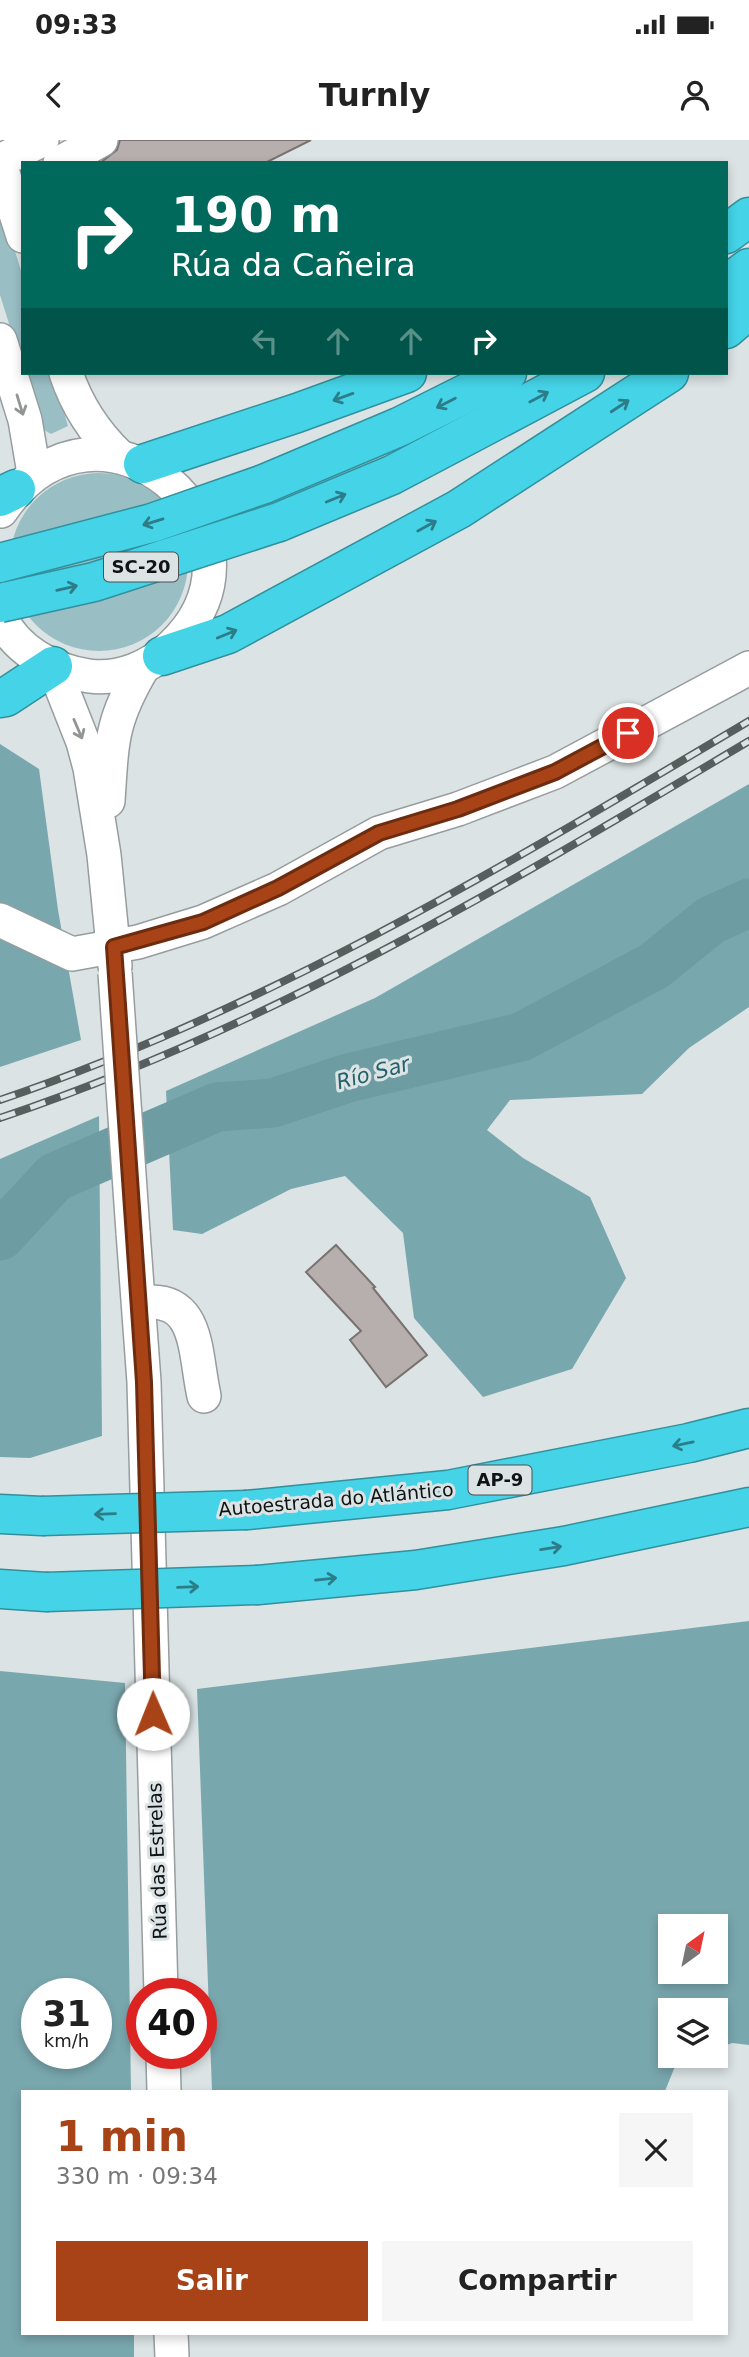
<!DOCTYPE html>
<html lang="es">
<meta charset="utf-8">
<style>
body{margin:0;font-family:"DejaVu Sans",sans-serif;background:#f6f6f6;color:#222;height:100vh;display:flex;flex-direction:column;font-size:26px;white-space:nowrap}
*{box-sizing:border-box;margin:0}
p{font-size:23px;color:#767676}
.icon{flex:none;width:38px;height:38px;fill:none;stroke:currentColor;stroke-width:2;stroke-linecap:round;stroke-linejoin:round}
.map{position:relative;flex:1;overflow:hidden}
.panel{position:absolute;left:21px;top:1950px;width:707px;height:245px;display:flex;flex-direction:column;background:#fff;border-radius:0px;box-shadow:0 4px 10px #0003}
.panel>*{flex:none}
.hud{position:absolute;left:21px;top:21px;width:707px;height:214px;border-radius:0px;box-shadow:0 4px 10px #0003;background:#00695c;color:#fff;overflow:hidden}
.needle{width:46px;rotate:33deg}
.fabs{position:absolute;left:658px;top:1774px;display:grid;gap:14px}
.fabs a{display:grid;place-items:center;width:70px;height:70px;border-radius:0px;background:#fff;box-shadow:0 4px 10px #0003;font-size:35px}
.speed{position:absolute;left:21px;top:1838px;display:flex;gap:14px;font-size:35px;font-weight:700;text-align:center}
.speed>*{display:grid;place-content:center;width:91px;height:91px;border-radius:50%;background:#fff;box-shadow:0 4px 10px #0003;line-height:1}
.speed small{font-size:18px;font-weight:400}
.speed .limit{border:10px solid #d22;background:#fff;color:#111}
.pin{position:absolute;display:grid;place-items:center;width:60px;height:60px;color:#fff;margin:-30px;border:4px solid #fff;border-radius:50%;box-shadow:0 2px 7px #0007}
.me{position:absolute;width:77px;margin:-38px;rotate:359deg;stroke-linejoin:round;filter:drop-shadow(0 0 5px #0008)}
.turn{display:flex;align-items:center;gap:24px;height:147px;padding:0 35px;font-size:32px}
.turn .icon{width:91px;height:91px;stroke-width:2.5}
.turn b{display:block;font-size:49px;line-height:60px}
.lanes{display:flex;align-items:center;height:66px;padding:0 35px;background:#0003;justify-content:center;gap:35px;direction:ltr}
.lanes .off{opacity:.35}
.round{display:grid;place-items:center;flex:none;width:74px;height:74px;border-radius:0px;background:#f6f6f6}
.summary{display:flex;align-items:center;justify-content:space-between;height:119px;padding:0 35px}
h1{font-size:42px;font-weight:700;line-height:52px;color:#a84317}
.action{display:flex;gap:14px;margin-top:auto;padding:14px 35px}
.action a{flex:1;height:80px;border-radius:0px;background:#a84317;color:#fff;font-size:28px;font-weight:700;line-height:80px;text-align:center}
.action a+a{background:#f6f6f6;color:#222}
.status{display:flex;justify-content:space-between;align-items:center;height:49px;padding:0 35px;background:#fff;direction:ltr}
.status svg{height:19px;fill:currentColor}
header{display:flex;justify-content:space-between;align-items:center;height:91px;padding:0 35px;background:#fff;font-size:32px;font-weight:700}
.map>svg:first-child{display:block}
.green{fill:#99bfc5}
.forest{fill:#79a7ae;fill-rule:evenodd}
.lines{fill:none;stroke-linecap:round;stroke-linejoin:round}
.river{stroke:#6e9ca3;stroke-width:49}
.building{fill:#b6afad;stroke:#787270;stroke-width:2}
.minor-casing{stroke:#979d9e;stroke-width:36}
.highway-casing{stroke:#32909d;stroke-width:41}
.minor{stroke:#fff;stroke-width:33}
.highway{stroke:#44d3e7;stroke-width:38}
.rail-casing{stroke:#585d5e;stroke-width:8}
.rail{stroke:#dbe3e4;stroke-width:5;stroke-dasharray:16;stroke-linecap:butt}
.minor-bridge-casing{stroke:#979d9e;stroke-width:36;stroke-linecap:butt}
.highway-bridge-casing{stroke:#32909d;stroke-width:41;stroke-linecap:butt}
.minor-bridge{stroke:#fff;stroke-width:33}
.highway-bridge{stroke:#44d3e7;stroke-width:38}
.oneway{stroke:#2d7d88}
.oneway2{stroke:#939595}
.route-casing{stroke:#6d2c0f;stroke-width:18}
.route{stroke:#a84317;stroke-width:12}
.labels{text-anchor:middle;stroke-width:6;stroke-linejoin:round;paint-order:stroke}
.shield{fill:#dbe3e4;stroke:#4d5152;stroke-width:2}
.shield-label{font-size:18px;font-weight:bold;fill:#101313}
.street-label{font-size:19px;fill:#101313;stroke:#dbe3e4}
.water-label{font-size:21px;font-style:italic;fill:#23626b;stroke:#dbe3e4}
</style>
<div class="status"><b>09:33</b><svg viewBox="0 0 49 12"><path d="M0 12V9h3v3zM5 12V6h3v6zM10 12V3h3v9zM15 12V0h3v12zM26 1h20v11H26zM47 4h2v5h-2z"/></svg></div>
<header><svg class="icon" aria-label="back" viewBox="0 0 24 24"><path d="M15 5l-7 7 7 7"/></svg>Turnly<svg class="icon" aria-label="person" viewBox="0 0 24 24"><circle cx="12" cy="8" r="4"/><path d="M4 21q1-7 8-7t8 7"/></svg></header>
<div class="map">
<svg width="749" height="2217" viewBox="0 0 749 2217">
<rect width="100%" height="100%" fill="#dbe3e4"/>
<!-- green -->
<g class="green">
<path d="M0,63L23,137V228L0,155Z"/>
<path d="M24,233H52L68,286L51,294L41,288Z"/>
<circle cx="99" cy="422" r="89"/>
</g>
<!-- forest -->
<g class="forest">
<path d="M0,604L39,629L58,770L81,900L0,927Z"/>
<path d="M749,644V867L689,908L642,954L510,960L487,990L523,1018L590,1057L626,1138L572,1229L483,1257L414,1178L403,1093L345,1036L291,1049L202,1094L173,1090L166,951L375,858Z"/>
<path d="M99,976L102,1296L30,1318L0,1317V1019Z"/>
<path d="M749,1481V1905L732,1903L716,1909V1871H670V1916H696L676,1924L665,1951H212L197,1549ZM670,1787H716V1832H670Z"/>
<path d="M0,1531L125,1543L131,1951H23V2193H134V2217H0ZM96,1853V1913H37V1853Z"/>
</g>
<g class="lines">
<!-- river -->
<path class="river" d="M0,1096L55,1037L217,967L273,963L348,938L521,897L654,826L711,780L749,763"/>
</g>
<!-- building -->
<g class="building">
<path d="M120,0H311L265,23H100L117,10Z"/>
<path d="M336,1105L375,1147L373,1148L427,1215L386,1247L350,1200L361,1191L306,1132Z"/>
</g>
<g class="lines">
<!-- minor casing -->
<g class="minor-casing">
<g id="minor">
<path d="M0,21L42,0"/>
<path d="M60,23L101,0"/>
<path d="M0,24L23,96"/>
<path d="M0,200L25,280L34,333"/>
<path d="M66,233C77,266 94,292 119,316"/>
<path d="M0,476C15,510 53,531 89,536C119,540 151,527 172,506C290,394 100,225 1,371"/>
<path d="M53,526L83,602L90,628L104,715L115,826"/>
<path d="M108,661C112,600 111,581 143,527"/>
<path d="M0,780L72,814L138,802L203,782L278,749L379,693L458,669L555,632L749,528"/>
<path d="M133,1092L144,1242L161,1853"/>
<path d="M139,1163C200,1154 194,1211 204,1256"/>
<path d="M163,1913L164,1951"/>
<path d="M171,2193L172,2217"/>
</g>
</g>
<!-- highway casing -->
<g class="highway-casing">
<g id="highway">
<path d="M726,94L749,77"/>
<path d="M726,145L749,128"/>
<path d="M726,189L749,169"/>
<path d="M143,324L297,273L407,233"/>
<path d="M264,344L399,287L507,233"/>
<path d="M0,357L16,349"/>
<path d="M279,382L392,335L585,233"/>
<path d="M162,516L228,494L459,369L669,233"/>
<path d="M0,558L6,557L53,526"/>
<path d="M247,1370L448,1350L689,1303L749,1288"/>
<path d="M0,1374L42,1376"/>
<path d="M258,1445L416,1430L564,1406L749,1367"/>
<path d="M0,1449L46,1452"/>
</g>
</g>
<!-- minor -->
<use href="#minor" class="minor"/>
<!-- highway -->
<use href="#highway" class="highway"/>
<!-- rail casing -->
<g class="rail-casing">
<g id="rail">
<path d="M0,960C267,869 508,724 749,581"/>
<path d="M0,978C268,888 507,745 749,601"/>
</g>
</g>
<!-- rail -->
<use href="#rail" class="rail"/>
<!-- minor-bridge casing -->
<g class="minor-bridge-casing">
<path id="minor-bridge" d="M115,833L133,1092"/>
</g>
<!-- highway-bridge casing -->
<g class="highway-bridge-casing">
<g id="highway-bridge">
<path d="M0,423L152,383L264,344"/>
<path d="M0,463L94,442L279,382"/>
<path d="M42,1376L247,1370"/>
<path d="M46,1452L258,1445"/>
</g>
</g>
<!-- minor-bridge -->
<use href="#minor-bridge" class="minor-bridge"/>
<!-- highway-bridge -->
<use href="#highway-bridge" class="highway-bridge"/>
</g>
<!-- one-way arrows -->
<defs><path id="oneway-shaft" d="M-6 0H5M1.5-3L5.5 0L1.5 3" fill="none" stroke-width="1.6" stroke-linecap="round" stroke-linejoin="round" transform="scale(1.75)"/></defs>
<g class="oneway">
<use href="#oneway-shaft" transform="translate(343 257) rotate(160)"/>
<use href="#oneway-shaft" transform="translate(539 257) rotate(-28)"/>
<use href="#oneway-shaft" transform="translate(446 263) rotate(153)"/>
<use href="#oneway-shaft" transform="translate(620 266) rotate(-33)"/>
<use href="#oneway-shaft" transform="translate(336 358) rotate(-22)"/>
<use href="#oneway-shaft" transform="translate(153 382) rotate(163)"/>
<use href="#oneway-shaft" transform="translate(427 386) rotate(-29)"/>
<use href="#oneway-shaft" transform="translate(67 448) rotate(-13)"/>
<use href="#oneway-shaft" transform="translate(227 494) rotate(-22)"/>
<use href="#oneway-shaft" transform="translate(683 1304) rotate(168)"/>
<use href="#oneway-shaft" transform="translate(105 1374) rotate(178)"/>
<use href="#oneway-shaft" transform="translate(551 1408) rotate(-9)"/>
<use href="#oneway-shaft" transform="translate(326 1439) rotate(-6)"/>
<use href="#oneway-shaft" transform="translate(188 1447) rotate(-2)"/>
</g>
<g class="oneway2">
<use href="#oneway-shaft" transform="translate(20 265) rotate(73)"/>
<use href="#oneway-shaft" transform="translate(78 589) rotate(67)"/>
</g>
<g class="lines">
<!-- route casing -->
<g class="route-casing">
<path id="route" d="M153,1574L144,1242L114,807L203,782L278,748L379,693L458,669L555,632L628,593"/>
</g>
<!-- route -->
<use href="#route" class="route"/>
</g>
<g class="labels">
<!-- shield labels -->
<g class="shield">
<rect x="104" y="412.5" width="74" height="29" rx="5"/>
<rect x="468.5" y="1325.5" width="63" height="29" rx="5"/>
</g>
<g class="shield-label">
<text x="141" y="433">SC-20</text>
<text x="500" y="1346">AP-9</text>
</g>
<!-- street labels -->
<g class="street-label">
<text transform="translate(336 1359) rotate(-5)" y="7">Autoestrada do Atlántico</text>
<text transform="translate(157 1721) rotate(-92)" y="7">Rúa das Estrelas</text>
</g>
<!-- water labels -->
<g class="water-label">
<text transform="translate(373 933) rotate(-15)" y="7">Río Sar</text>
</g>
</g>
</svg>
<div class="fabs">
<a><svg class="needle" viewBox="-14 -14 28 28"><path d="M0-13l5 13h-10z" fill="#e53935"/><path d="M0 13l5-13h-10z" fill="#767676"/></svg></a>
<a><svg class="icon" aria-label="layers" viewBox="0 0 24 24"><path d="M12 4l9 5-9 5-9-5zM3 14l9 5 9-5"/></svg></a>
</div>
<div class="speed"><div>31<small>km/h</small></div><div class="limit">40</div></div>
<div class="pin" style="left:628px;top:593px;background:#d93025"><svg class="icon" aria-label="arrive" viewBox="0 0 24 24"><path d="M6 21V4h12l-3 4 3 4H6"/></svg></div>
<svg class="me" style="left:153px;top:1574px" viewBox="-20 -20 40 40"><circle r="19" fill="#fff"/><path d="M0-13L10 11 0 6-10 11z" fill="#a84317"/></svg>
<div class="hud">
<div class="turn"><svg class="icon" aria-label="right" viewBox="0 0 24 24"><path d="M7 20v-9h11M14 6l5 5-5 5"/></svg><div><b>190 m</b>Rúa da Cañeira</div></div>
<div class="lanes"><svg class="icon off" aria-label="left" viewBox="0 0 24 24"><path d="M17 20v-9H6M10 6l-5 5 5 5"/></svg><svg class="icon off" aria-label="ahead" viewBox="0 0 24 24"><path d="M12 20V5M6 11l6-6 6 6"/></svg><svg class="icon off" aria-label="ahead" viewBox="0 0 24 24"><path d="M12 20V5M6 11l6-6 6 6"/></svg><svg class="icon" aria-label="right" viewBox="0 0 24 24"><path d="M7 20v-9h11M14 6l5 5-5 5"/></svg></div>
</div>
<section class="panel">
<div class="summary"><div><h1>1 min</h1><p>330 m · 09:34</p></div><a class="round"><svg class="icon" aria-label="close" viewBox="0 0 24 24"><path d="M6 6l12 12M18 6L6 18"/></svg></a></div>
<div class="action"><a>Salir</a><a>Compartir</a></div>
</section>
</div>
